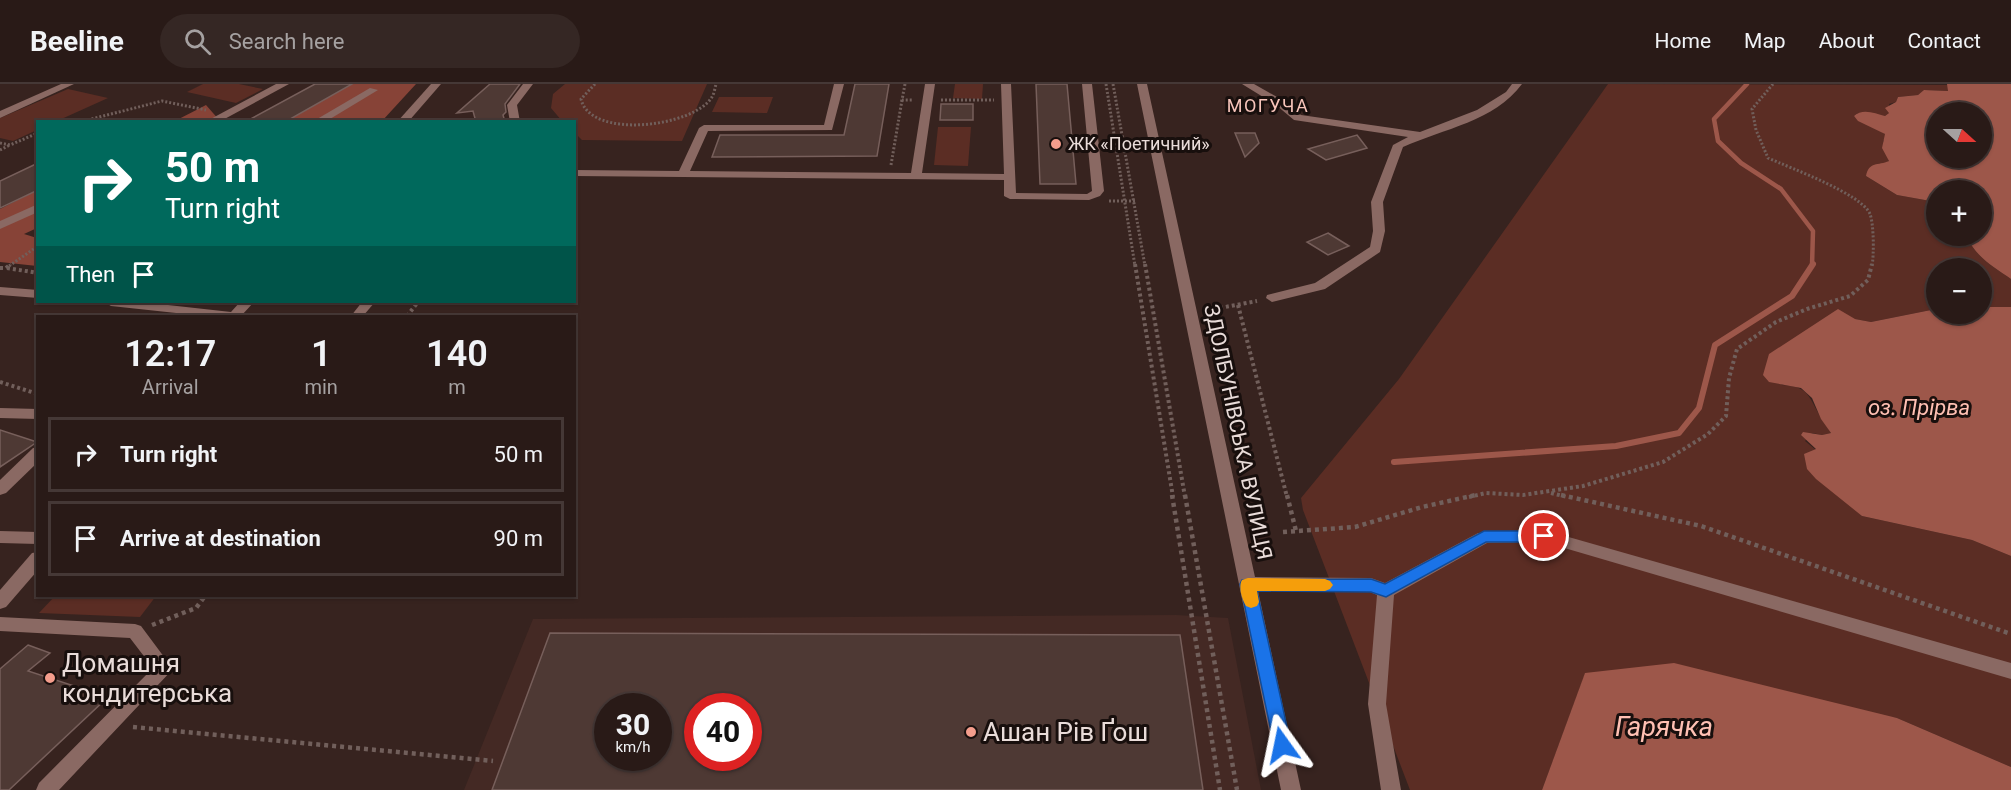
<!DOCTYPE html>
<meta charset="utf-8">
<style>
body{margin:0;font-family:Roboto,sans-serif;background:#352724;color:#f1f3f6;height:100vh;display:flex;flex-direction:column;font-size:22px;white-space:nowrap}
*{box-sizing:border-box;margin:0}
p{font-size:20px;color:#a5a1a1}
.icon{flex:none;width:33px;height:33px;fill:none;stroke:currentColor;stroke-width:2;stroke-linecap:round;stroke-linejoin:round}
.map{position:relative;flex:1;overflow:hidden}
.details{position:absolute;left:36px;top:231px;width:540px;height:282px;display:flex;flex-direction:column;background:#291a17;border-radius:0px;box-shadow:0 2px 4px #0004,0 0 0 2px #453836}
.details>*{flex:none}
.guide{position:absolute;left:36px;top:36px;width:540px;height:183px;border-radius:0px;box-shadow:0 2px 4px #0004,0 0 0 2px #453836;background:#00695c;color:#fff;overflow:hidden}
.needle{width:39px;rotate:111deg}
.buttons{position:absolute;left:1926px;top:18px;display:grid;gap:12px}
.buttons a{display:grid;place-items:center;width:66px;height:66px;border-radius:50%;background:#291a17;box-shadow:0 2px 4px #0004,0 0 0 2px #453836;font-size:30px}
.speed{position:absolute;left:594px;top:609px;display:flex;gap:12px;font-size:30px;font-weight:700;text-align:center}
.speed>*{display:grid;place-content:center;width:78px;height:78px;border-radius:50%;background:#291a17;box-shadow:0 2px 4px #0004,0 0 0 2px #453836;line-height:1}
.speed small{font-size:15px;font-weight:400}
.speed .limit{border:9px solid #d22;background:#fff;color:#111}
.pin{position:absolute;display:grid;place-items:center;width:51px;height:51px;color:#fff;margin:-26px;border:3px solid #fff;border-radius:50%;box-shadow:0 2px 6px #0007}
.me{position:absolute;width:66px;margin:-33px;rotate:348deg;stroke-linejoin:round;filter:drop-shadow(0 0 4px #0008)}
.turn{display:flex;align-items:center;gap:21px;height:126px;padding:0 30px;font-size:27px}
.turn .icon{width:78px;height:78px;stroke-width:2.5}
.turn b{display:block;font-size:42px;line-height:51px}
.then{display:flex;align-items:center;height:57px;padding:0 30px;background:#0003;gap:12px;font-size:22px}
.eta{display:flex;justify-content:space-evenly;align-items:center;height:102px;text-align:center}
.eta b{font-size:36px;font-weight:600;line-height:42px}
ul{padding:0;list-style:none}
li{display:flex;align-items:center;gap:18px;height:75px;margin:0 12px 9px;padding:0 18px;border:3px solid #453836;border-radius:0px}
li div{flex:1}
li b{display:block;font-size:22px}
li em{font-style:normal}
header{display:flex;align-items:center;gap:36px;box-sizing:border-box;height:84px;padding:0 30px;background:#291a17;border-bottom:2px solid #453836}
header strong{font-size:28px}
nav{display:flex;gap:33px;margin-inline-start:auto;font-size:21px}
.search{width:420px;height:54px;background:#352724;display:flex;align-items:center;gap:15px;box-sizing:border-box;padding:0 21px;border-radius:33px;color:#a5a1a1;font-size:22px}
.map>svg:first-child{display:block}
.built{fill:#442924;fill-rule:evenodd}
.green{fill:#5b2d24}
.forest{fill:#874337}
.water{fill:#9d574a;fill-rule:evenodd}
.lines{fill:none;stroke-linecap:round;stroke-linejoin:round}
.stream-far1{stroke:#9d574a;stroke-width:4.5}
.stream{stroke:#9d574a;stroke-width:6}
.building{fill:#4e3934;stroke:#775f5b;stroke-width:1.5;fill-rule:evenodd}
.path-far2{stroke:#715f5b;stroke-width:3;stroke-dasharray:2 2;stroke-linecap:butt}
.path-far1{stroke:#715f5b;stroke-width:4;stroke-dasharray:3 3;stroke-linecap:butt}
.path{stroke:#715f5b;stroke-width:4.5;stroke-dasharray:4 4;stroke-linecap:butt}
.minor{fill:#8a6963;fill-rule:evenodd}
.route{fill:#1a73e8;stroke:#114b97;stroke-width:1.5}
.slow{fill:#f59e0b}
.poi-dot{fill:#f49d8c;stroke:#180f0d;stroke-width:2}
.labels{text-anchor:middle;stroke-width:6;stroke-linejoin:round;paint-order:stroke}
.far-neighbourhood-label{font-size:18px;letter-spacing:1.5px;fill:#f7c4ba;stroke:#180f0d}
.far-poi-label{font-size:18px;fill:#e9dcd9;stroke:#180f0d;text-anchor:start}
.street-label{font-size:21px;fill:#e9dcd9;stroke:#180f0d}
.water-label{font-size:22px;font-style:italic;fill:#ffc0b3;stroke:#180f0d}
.near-poi-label{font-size:26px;fill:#e9dcd9;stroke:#180f0d;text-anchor:start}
.near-water-label{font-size:27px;font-style:italic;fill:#ffc0b3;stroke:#180f0d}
</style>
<header>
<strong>Beeline</strong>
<div class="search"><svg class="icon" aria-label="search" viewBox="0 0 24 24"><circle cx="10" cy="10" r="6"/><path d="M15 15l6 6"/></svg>Search here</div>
<nav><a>Home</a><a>Map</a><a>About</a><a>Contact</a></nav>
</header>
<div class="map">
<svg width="2011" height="706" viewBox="0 0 2011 706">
<rect width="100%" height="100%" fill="#37231f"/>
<!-- built -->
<path class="built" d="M1176,531L1228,534L1261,706H464L533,535ZM608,622H658V674H608ZM698,622H748V674H698Z"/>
<!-- green -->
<g class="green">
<path d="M203,0H239L263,5L236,19L187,8Z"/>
<path d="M565,0H707L682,57L582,56L575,49L574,38L562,37L551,24L553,10Z"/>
<path d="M955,0H983L982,15L953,14Z"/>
<path d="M1608,0L1948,1V7L1925,6L1918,11L1898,13L1896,18L1889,20V29L1885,32L1858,29L1854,32C1864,40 1875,43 1885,50L1886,54L1883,57L1889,77L1866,92L1897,111L1936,118V152H1967C1974,172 1994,183 2011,195V223H1982V184H1936V225L1871,238L1855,235L1781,301C1808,302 1808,311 1820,332C1823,338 1828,343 1831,349L1822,351L1812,349L1805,357L1816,366L1811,368L1862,432L1972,456L2011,472V683L1897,634L1585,590L1542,706H1410L1303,426L1301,414L1399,295Z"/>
<path d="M68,5L108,14L57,37L38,38L37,46L13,57L0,54V34Z"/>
<path d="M719,13H773L767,29L712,28Z"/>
<path d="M938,43H971L968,82L934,81Z"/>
<path d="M55,512H156L140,533L39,529Z"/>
</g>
<!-- forest -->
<g class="forest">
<path d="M351,0H416L382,37L284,38Z"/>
<path d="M206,21L220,37L173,38Z"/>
<path d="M37,106V144L24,150L37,154V182L0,178V125Z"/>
</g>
<!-- water -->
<g class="water">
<path d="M1947,0H2011V195C1994,183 1974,172 1967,152H1982V127L1993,123L1990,116L1982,111V106L1949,104L1947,106H1936V118L1897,111L1866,92C1869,77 1878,82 1889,77L1882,64L1885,50L1858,37L1854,32C1862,24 1875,29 1885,32L1889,29L1885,24L1896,18L1898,13L1918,11L1924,6L1948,7ZM1936,28H1982V74H1936Z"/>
<path d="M1982,223H2011V472L1972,456L1862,432L1816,395L1807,385L1804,370L1816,365L1801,351L1803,348L1822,351L1831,349L1821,335L1812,314L1801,304L1769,298L1763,291L1769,270L1838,225L1855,235L1871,238L1936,225V230H1982Z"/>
<path d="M1674,579L1897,634L2011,683V706H1542L1585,589Z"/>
</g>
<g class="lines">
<!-- stream-far1 -->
<path class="stream-far1" d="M1747,0L1714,35L1718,57L1741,79L1781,105L1813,147L1812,182"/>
<!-- stream -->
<path class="stream" d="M1394,378L1616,362L1679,349L1699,324L1715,261L1792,212L1813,180"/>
</g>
<!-- building -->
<g class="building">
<path d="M315,0H352L285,38H245Z"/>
<path d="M490,0H520L505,20L506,28L503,31L505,38H476L473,27L457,29Z"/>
<path d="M855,0H889L877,72L712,73L720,51H844Z"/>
<path d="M1036,0H1067L1076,100H1040Z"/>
<path d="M941,20H973V36H940Z"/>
<path d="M1235,49H1255L1259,59L1245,73Z"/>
<path d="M1357,51L1367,64L1326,76L1308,65Z"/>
<path d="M38,79V106L0,124V97Z"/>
<path d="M1328,149L1349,162L1328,171L1307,158Z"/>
<path d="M0,346L37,358L0,383Z"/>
<path d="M550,549L1180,551L1203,706H492ZM608,622H658V674H608ZM698,622H748V674H698Z"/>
<path d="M28,561L50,569L28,587L108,613L9,706H0V585Z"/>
</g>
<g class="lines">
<!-- path-far2 -->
<g class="path-far2">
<path d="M595,0L581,15C590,56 694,43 712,13C714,10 715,4 716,0"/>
<path d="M905,0L902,16H913"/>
<path d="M1106,0L1135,182"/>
<path d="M1113,0L1145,182"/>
<path d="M1773,0L1752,25L1756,46L1768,74C1790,84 1862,110 1870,130C1874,141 1874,171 1872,182"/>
<path d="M941,16H994"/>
<path d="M80,38L162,17L206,26"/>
<path d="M0,59L10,61L38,49"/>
<path d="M0,66L10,61"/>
<path d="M891,81L902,16"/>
<path d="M1109,117H1135"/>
<path d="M9,182L38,162"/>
</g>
<!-- path-far1 -->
<g class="path-far1">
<path d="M1135,180L1173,413"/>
<path d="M1145,180L1185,413"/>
<path d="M0,184H6L11,180"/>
<path d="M7,184L38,189"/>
<path d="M1238,221L1287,413"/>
<path d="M1220,224L1257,217"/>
<path d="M407,232L418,218"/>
<path d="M0,298L38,310"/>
<path d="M1551,409L1567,413"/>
<path d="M1469,413L1486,409L1523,411L1583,402L1663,378L1708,350L1726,332L1729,294L1737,265L1776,238L1807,225L1850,212L1868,196L1872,180"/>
</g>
<!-- path -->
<g class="path">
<path d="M1172,411L1220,706"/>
<path d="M1185,411L1237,706"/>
<path d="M1287,411L1296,447"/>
<path d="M1561,411L1701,442L2011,550"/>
<path d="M1283,448L1355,443L1422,423L1476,411"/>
<path d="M152,541L196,524L205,512"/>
<path d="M133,643L493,677"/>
</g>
<!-- minor -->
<g class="minor">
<path d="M61,0H74L0,34V27Z"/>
<path d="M276,0H289L219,38H205Z"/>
<path d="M431,0H441L408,38H397Z"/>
<path d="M523,0H533L517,21L520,38H510L507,21Z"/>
<path d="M834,0H844L832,46L708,47L690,87L911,89L925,0H935L922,89L1004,90L1001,0H1011L1016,109L1087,110L1092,107L1082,0H1092L1104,107L1100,112L1089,116L1010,115L1004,112V96L574,92V86L679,87L699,44L704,41H824Z"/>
<path d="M1137,0H1147L1255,493L1371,494L1385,499L1478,449L1544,446L2011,579V595L1544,458L1487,459L1394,511L1386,620L1401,706H1381L1368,620L1377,511L1370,508L1258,507L1301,706H1281Z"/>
<path d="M1242,0H1254L1284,17L1301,31L1420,48L1477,26L1506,8L1512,0H1522C1495,37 1443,45 1403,63L1383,118L1385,147L1380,168L1325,205L1272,218L1266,214L1267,211L1315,199L1370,163L1373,147L1371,118L1393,61L1408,53L1294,36L1276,21Z"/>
<path d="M370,4L378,6L325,38H312Z"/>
<path d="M38,120V128L0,145V137Z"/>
<path d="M0,203L38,206V214L0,211Z"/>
<path d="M104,218H141L231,228L240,218H254L241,232H204L111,222Z"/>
<path d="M362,218H375L363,232H351Z"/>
<path d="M0,324L38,325V335L0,334Z"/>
<path d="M38,363V378L6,409L0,411V396L33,364Z"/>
<path d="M0,447L38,448V460L0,459Z"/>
<path d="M38,468V486L6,523L0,525V506L32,469Z"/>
<path d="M0,533L135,540L141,542L173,585L59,706H36L39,699L153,584L130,554L0,547Z"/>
</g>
</g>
<!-- route -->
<path class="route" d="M1484,447H1544L1549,448L1552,452L1549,456L1544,458H1486L1386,513L1371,508L1257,507L1291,661L1288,666L1282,669L1275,666L1240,500L1242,496L1371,495L1385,500Z"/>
<!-- slow -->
<path class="slow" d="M1248,494L1325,495L1330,497L1333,501L1330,505L1325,507H1257L1259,518L1257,522L1251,524L1246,522C1242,515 1238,503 1242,496Z"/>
<!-- markers -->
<g class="poi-dot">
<circle cx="1056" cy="60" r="6"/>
<circle cx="50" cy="594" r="6"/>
<circle cx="971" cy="648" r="6"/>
</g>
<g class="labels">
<!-- far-neighbourhood labels -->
<g class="far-neighbourhood-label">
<text x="1268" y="28">МОГУЧА</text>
</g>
<!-- far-poi labels -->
<g class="far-poi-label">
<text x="1068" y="66">ЖК «Поетичний»</text>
</g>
<!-- street labels -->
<g class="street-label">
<text transform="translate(1238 348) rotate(78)" y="7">ЗДОЛБУНІВСЬКА ВУЛИЦЯ</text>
</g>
<!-- water labels -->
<g class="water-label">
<text x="1919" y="331">оз. Прірва</text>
</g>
<!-- near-poi labels -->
<g class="near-poi-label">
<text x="62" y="588">Домашня<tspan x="62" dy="30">кондитерська</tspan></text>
<text x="983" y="657">Ашан Рів Ґош</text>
</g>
<!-- near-water labels -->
<g class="near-water-label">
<text x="1664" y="652">Гарячка</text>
</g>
</g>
</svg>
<div class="buttons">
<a><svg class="needle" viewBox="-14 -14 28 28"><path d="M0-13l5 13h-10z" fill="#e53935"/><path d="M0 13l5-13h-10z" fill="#a5a1a1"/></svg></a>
<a>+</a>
<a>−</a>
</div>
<div class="speed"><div>30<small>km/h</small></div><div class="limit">40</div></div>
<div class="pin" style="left:1544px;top:452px;background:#d93025"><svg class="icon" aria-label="arrive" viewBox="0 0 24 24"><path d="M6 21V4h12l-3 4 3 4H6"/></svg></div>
<svg class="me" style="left:1282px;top:661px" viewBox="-20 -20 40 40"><path d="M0-17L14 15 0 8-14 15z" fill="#1a73e8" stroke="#fff" stroke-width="4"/></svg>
<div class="guide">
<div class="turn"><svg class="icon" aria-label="right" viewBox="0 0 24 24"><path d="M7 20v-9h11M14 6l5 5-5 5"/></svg><div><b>50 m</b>Turn right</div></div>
<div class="then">Then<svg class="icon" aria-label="arrive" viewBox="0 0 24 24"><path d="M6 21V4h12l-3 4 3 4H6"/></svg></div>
</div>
<section class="details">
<div class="eta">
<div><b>12:17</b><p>Arrival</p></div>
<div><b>1</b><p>min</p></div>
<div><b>140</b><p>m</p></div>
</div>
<ul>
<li><svg class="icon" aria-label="right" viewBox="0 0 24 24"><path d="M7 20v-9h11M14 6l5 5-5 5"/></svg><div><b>Turn right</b></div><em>50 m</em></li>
<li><svg class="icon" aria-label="arrive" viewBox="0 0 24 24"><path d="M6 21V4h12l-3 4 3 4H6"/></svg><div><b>Arrive at destination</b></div><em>90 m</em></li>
</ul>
</section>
</div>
